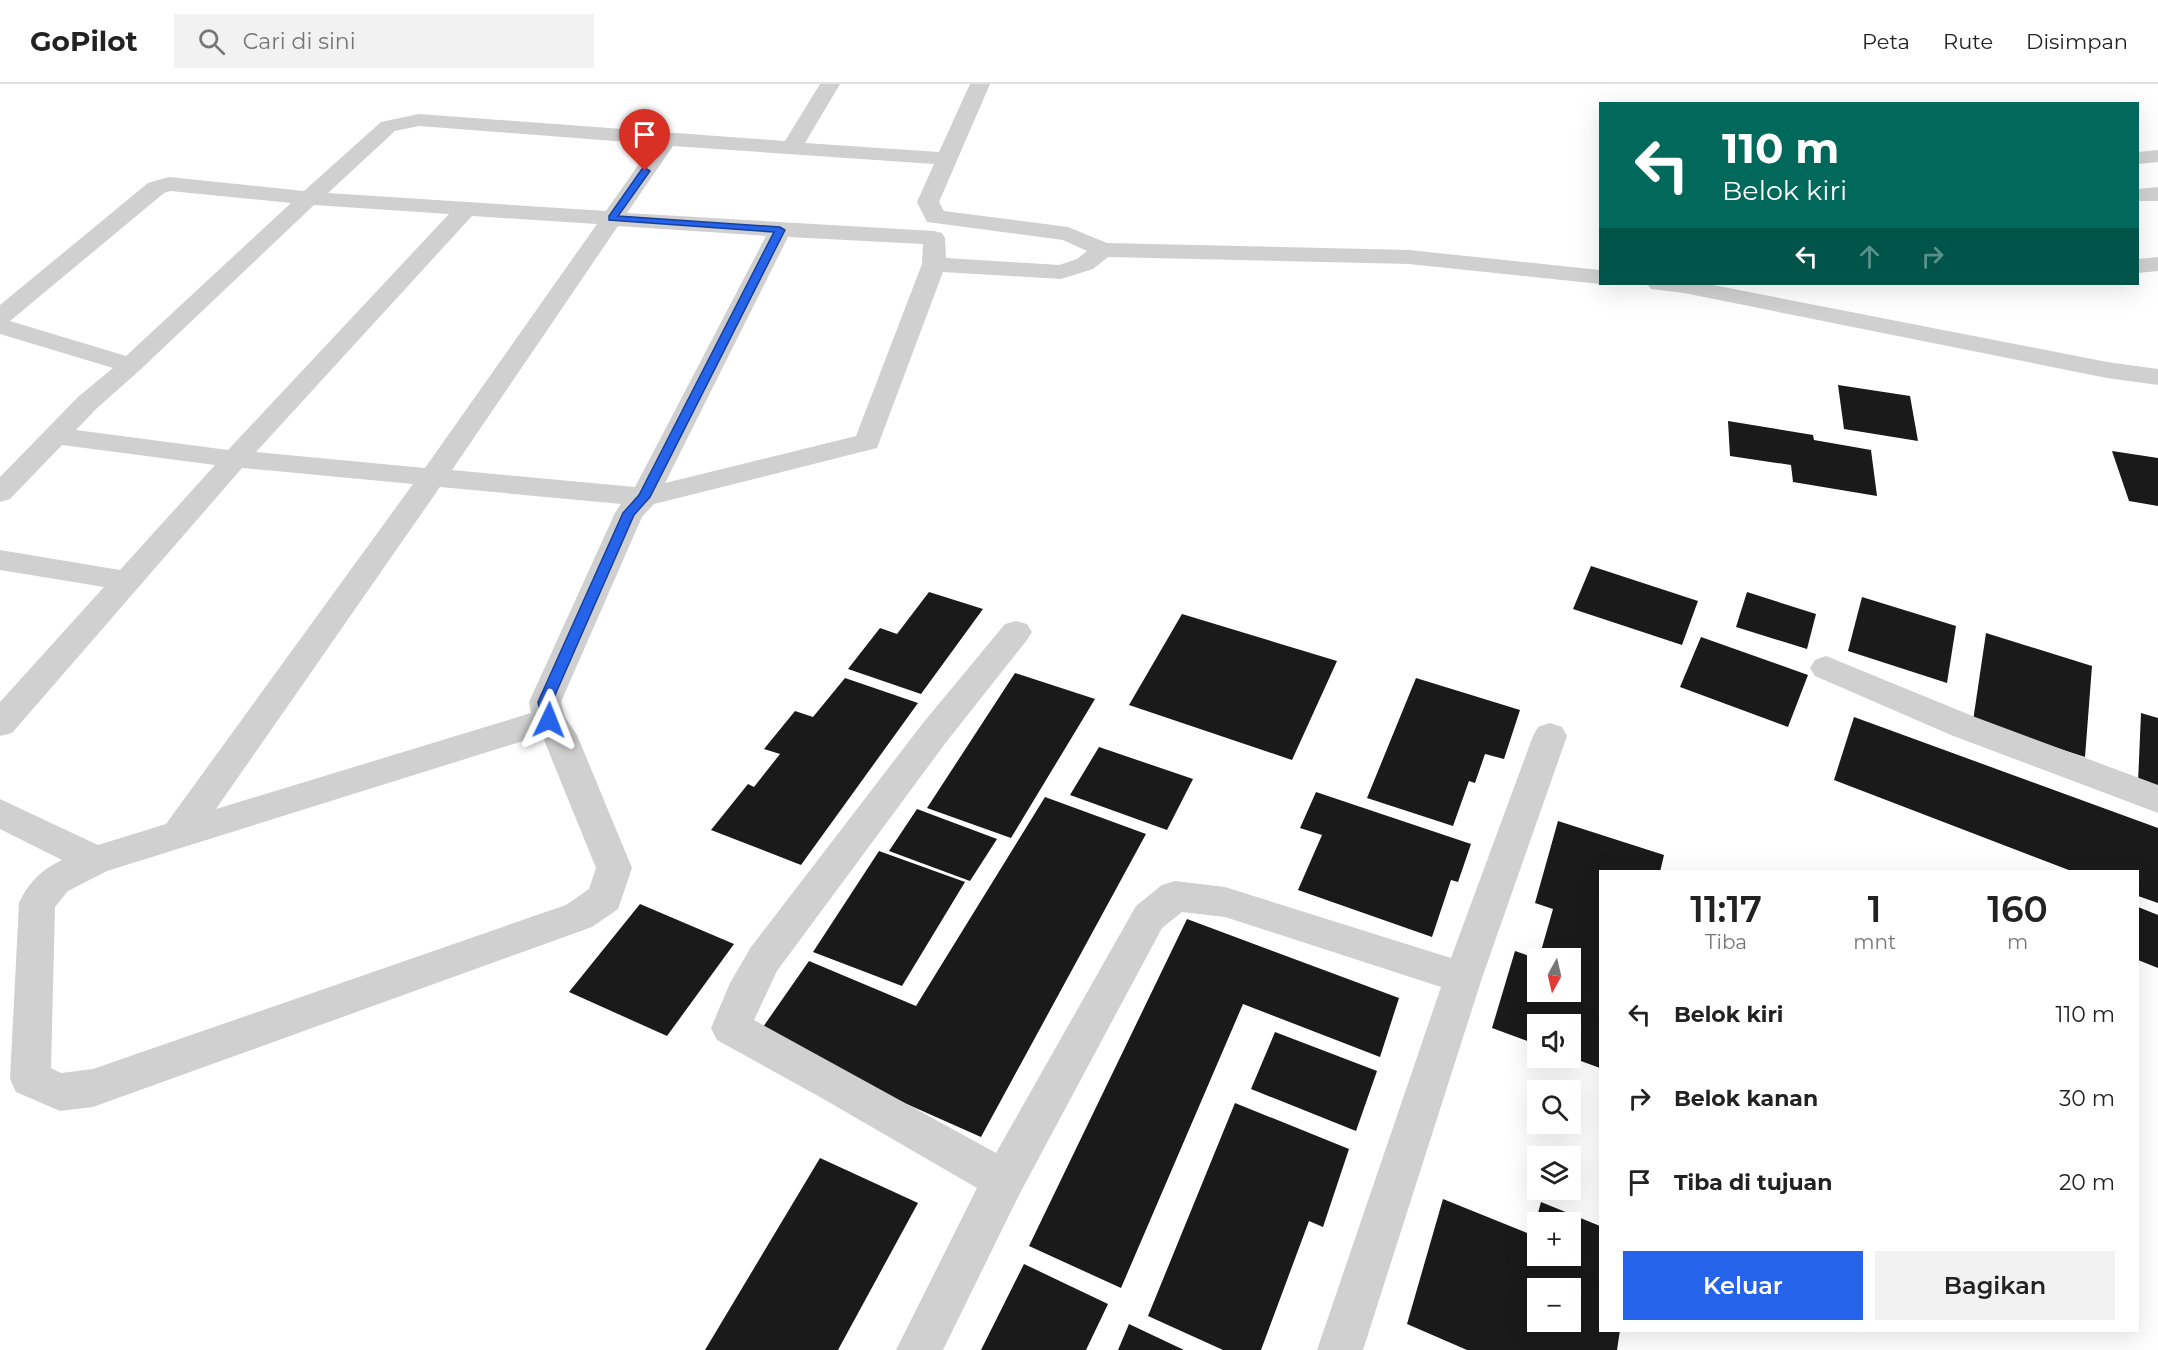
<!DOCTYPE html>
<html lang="id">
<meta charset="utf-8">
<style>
body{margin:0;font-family:Montserrat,sans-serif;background:#f2f2f2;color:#222;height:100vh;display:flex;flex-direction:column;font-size:22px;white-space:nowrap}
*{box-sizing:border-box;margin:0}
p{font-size:20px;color:#767676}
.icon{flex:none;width:33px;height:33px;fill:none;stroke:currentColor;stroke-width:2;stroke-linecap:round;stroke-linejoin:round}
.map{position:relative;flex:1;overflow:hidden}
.drawer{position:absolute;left:1599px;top:786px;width:540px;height:462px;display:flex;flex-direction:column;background:#fff;border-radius:0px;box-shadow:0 6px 24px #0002}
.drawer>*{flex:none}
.banner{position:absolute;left:1599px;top:18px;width:540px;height:183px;border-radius:0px;box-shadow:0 6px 24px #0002;background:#00695c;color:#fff;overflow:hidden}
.needle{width:39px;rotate:188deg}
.controls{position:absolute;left:1527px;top:864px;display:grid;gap:12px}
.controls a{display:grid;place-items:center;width:54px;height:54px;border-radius:0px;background:#fff;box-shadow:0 6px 24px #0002;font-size:30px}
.pin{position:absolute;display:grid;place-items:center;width:51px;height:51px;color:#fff;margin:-62px -26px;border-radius:50% 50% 50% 0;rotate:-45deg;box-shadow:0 0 6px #0007}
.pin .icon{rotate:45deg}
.me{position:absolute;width:66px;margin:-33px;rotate:2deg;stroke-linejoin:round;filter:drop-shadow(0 0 4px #0008)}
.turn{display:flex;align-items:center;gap:21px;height:126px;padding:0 24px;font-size:27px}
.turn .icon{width:78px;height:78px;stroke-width:2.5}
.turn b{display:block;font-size:42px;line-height:51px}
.lanes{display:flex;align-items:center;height:57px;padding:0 24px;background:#0003;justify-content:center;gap:30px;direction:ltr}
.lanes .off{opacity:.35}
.eta{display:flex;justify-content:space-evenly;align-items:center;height:102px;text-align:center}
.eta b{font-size:36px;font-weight:600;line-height:42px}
.action{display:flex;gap:12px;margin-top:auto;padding:12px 24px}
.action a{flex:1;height:69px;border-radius:0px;background:#2563eb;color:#fff;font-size:24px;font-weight:600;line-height:69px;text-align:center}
.action a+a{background:#f2f2f2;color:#222}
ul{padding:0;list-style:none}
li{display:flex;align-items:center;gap:18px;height:84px;padding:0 24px}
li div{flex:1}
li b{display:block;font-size:22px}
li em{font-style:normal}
header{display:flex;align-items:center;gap:36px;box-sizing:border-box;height:84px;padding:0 30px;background:#fff;border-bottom:2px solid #e0e0e0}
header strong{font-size:28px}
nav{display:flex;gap:33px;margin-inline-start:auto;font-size:21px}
.search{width:420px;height:54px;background:#f2f2f2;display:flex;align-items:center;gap:15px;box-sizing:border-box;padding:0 21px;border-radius:0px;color:#767676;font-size:22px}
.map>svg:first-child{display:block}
.building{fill:#1a1a1a;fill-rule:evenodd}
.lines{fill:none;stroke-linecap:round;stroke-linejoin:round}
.minor{fill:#d0d0d0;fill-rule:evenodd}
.route{fill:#2563eb;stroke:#184099;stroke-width:1.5}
</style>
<header>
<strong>GoPilot</strong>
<div class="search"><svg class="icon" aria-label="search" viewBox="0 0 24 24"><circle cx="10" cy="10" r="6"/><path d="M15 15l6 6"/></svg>Cari di sini</div>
<nav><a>Peta</a><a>Rute</a><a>Disimpan</a></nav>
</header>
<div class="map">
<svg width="2158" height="1266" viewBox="0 0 2158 1266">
<rect width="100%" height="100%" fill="#fff"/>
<!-- building -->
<g class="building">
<path d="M1838,301L1910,312L1918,357L1844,345Z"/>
<path d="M1728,337L1813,351L1814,356L1871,366L1877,412L1793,398L1791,381L1730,372Z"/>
<path d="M2112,367L2158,374V422L2129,417Z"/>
<path d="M1591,482L1698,517L1682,561L1573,525Z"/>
<path d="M929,508L983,525L921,610L848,585L880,544L897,550Z"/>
<path d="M1747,508L1816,530L1807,565L1736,543Z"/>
<path d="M1862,513L1956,542L1947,599L1848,567Z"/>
<path d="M1182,530L1337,577L1292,676L1129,621Z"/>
<path d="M1986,549L2092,582L2085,673L1973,637Z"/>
<path d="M1701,553L1808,591L1788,643L1680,603Z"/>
<path d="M1015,589L1095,615L1011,754L927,724Z"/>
<path d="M845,594L918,619L801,781L711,746L748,700L754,703L780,670L764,665L795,627L813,633Z"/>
<path d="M1416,594L1520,626L1504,675L1485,670L1475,699L1469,697L1453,742L1367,714Z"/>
<path d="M2141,629L2158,634V705L2138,699Z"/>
<path d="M1854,633L2158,744V819L2138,812V788H2074L1834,696Z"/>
<path d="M1099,663L1193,695L1167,746L1070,711Z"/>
<path d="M1316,708L1471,760L1458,798L1451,796L1432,853L1298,806L1322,751L1300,744Z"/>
<path d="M1045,713L1146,750L981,1053L756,953L809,877L916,922Z"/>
<path d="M917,725L997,755L970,797L889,767Z"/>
<path d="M1558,737L1664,771L1660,788H1600V984L1570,973V940H1538V961L1492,944L1515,867L1538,875V908H1570V874H1539L1553,825L1535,819Z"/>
<path d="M879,767L965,798L902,902L813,868Z"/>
<path d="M640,820L734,860L667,952L569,908Z"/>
<path d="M2138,823L2158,831V884L2138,876Z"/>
<path d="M1187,835L1399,914L1380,973L1243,920L1121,1204L1029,1162Z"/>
<path d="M1275,948L1377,987L1356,1047L1251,1005Z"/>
<path d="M1235,1019L1349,1065L1323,1143L1309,1137L1261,1266H1223L1148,1232Z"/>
<path d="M820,1074L918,1119L838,1266H705Z"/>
<path d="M1443,1115L1532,1151L1541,1118L1600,1142V1246H1620L1617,1266H1467L1407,1240ZM1538,1138H1570V1172H1538ZM1538,1204H1570V1238H1538Z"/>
<path d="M1024,1180L1108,1220L1086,1266H981Z"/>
<path d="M1129,1240L1184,1266H1118Z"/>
</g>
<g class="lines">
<!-- minor -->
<g class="minor">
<path d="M820,0H840L805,59L939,68L970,0H990L939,118L944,127L1068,143L1107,159L1409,166L1600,186V200H1602H1600L1409,180L1108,173L1093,185L1061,195L943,188L877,364L654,420L642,433L561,618L565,633L577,651L632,784L618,825L592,843L93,1023L60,1027L16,1008L10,995L19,819C29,798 41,786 62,776L0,745V715L98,761L166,740L413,400L242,384L12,649L0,652V618L104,503L0,486V466L120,486L215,381L62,361L10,415L0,418V393L78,313L113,284L0,250V221L148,99L169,93L304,107L381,38L419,30L785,57ZM419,42L653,60L606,127L328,109L395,47ZM673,62L934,80L917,118L927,138L1063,156L1087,167L1077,175L1059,181L946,174L945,154L942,149L934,147L627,129ZM170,107L291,119L126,272L10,237L164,109ZM314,121L449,130L228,366L76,346L96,325L140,286ZM472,132L597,140L425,384L256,368ZM618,142L766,152L635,403L452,386ZM788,153L923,160L922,180L856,352L665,399ZM440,403L621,420L615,429L529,618L531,629L216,725ZM542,651L596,784L589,805L566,821L93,985L61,989L51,984L55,823L68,807L107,787Z"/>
<path d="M2158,66V78L2138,80V68Z"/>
<path d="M2158,103V117H2138V105Z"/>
<path d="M2158,173V187L2138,189V175Z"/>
<path d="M1647,200H1708L2107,278L2158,285V301L2107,294L1684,209L1651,205Z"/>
<path d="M1016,537L1027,540L1032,548L1027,556L947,657L777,887L754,936L996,1069L1136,822L1162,801L1175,797L1225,803L1451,874L1533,652L1538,643L1550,639L1562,643L1567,652L1482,894L1363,1266H1317L1441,903L1225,833L1182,828L1162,844L1019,1111L943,1266H896L977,1104L820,1013L717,956L711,944L730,899L751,863L923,639L1005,540Z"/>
<path d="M1826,572L1975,633L2158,701V729L1951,651L1815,592L1810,584L1815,576Z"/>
</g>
</g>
<!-- route -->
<path class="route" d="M645,84L650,87L618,132L780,143L785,146L650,413L634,431L552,618L556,636L549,641L542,636L538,618L623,429L639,411L774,148L609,136V132L642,85Z"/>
</svg>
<div class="controls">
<a><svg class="needle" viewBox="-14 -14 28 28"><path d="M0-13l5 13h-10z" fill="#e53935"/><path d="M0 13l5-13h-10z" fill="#767676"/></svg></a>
<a><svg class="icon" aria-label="sound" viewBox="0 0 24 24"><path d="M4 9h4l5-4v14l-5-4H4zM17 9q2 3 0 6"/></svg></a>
<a><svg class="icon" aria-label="search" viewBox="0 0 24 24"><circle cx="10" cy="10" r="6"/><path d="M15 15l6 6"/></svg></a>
<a><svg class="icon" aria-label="layers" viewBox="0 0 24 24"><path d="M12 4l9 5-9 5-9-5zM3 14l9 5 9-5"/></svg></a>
<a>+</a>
<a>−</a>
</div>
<div class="pin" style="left:645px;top:87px;background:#d93025"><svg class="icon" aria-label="arrive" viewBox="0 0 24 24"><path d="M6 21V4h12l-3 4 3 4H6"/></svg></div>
<svg class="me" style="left:549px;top:636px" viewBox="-20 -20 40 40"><path d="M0-17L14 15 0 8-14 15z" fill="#2563eb" stroke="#fff" stroke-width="4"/></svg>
<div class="banner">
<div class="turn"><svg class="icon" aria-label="left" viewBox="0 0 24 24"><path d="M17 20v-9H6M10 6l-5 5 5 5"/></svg><div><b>110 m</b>Belok kiri</div></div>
<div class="lanes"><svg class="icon" aria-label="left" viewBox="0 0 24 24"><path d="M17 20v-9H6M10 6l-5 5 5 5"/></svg><svg class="icon off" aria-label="ahead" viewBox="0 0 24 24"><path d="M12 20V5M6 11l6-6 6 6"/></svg><svg class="icon off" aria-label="right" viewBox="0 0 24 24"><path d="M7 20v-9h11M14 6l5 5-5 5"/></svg></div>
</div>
<section class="drawer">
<div class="eta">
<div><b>11:17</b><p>Tiba</p></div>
<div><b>1</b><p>mnt</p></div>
<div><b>160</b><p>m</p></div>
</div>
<ul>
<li><svg class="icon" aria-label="left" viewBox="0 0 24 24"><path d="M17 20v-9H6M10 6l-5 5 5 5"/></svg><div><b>Belok kiri</b></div><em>110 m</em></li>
<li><svg class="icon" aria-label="right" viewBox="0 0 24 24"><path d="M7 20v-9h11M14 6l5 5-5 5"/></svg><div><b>Belok kanan</b></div><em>30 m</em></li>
<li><svg class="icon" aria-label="arrive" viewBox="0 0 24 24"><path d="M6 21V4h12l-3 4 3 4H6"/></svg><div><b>Tiba di tujuan</b></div><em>20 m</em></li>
</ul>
<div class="action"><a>Keluar</a><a>Bagikan</a></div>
</section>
</div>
